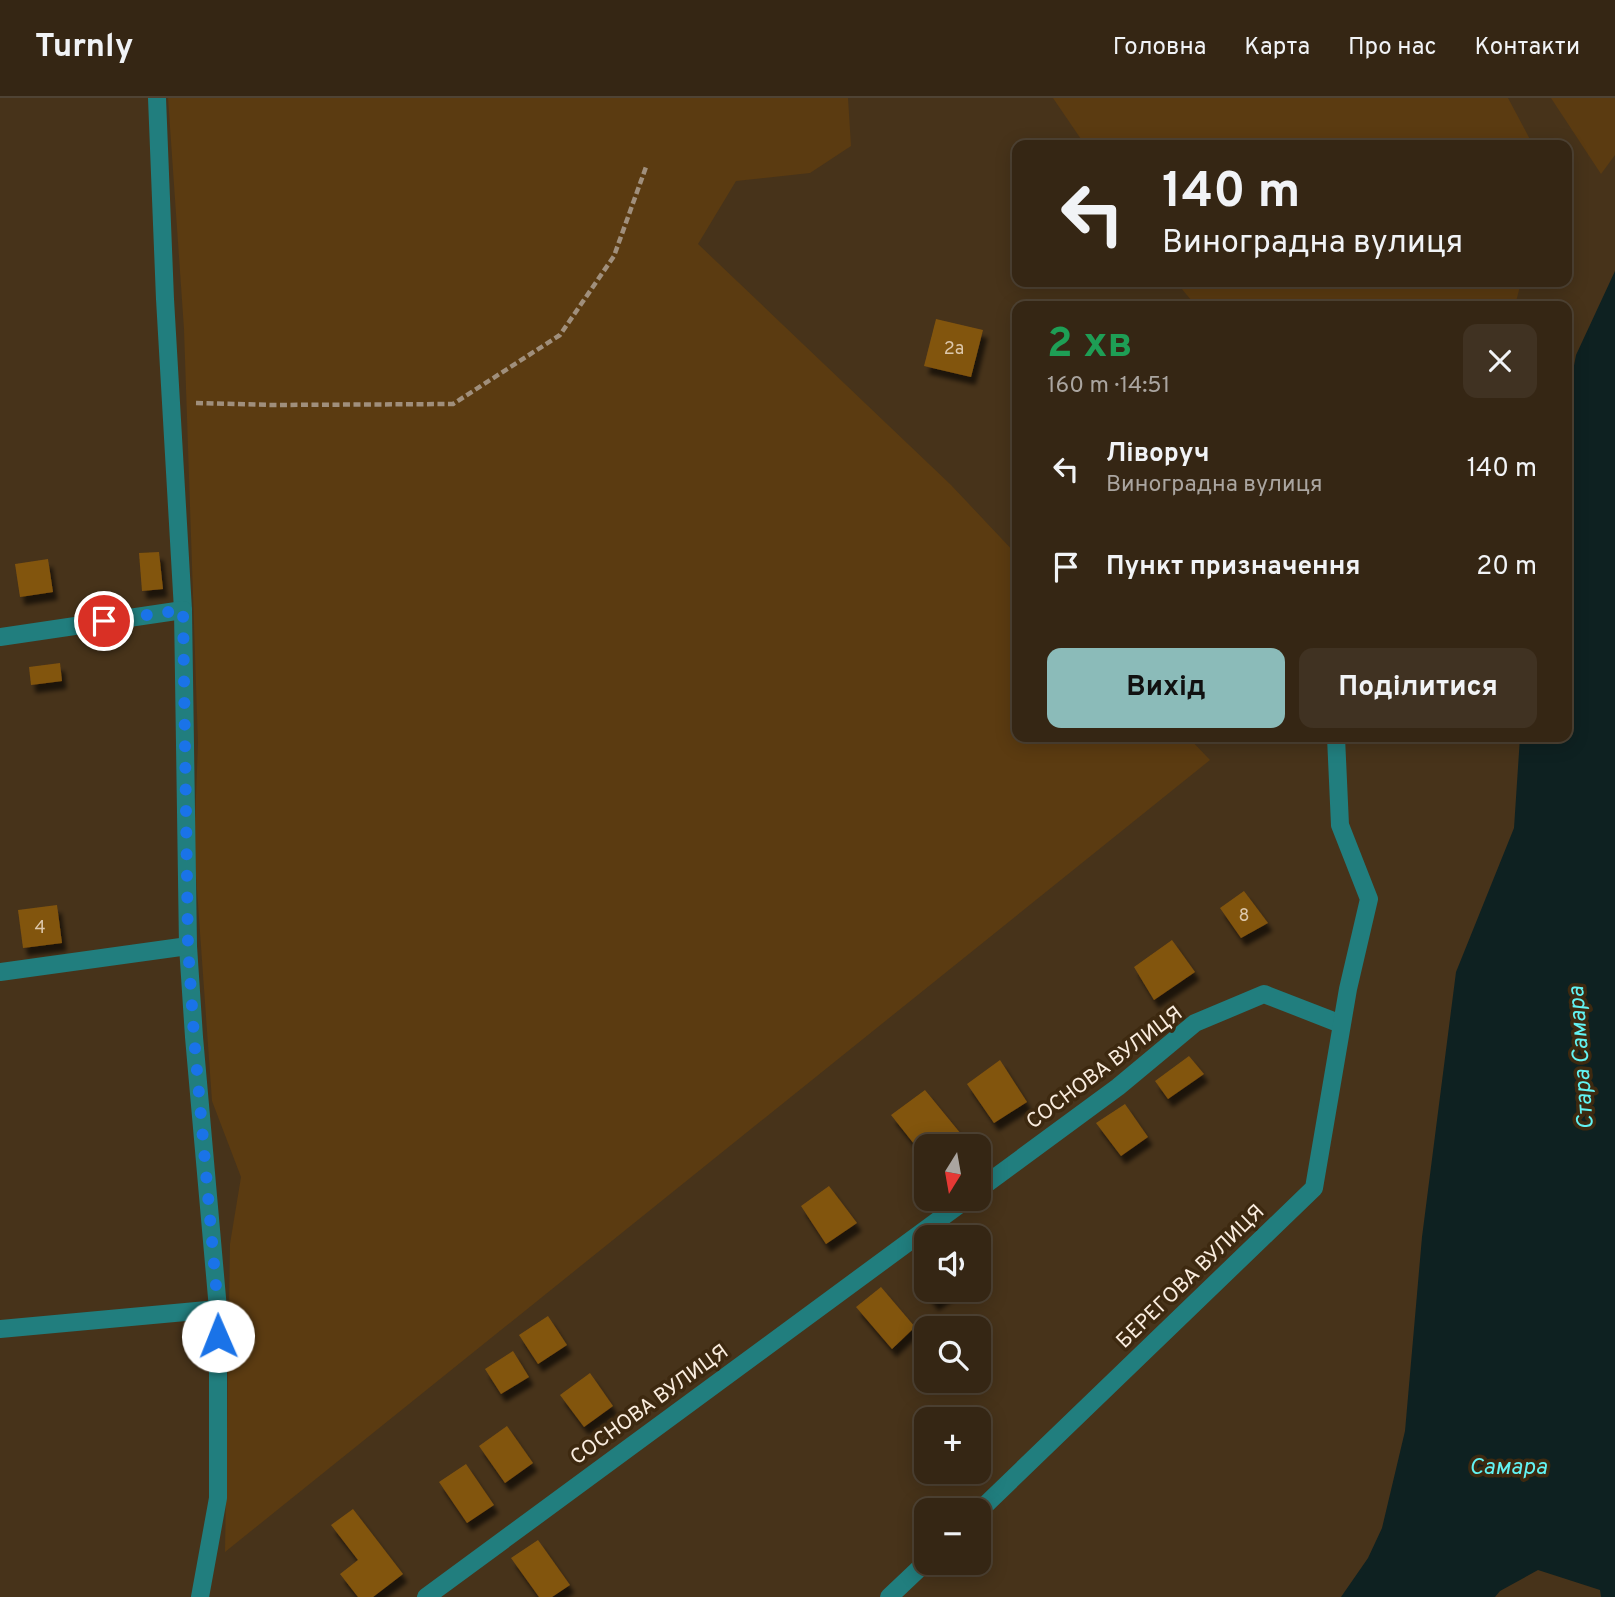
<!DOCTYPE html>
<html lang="uk">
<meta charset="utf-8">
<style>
body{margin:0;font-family:Overpass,sans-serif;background:#403222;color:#f1f3f6;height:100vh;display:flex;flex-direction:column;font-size:26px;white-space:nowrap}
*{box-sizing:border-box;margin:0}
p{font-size:23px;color:#aaa5a0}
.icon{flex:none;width:38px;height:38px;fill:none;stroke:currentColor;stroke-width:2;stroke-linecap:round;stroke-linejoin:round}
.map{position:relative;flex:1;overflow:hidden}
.details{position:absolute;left:1012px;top:203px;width:560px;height:441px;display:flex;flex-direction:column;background:#352614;border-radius:14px;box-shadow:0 4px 18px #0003,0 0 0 2px #4f4334}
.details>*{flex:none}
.top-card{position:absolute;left:1012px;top:42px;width:560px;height:147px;border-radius:14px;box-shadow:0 4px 18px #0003,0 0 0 2px #4f4334;background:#352614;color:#f1f3f6;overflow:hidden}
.needle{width:46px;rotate:191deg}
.controls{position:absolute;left:914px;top:1036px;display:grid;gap:14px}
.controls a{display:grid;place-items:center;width:77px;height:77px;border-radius:14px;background:#352614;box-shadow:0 4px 18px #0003,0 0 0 2px #4f4334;font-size:35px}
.pin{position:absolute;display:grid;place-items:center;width:60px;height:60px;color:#fff;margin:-30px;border:4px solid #fff;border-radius:50%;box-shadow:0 2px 7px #0007}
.me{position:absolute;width:77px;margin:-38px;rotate:359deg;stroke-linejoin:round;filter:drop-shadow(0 0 5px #0008)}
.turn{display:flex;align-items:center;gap:24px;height:147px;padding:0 35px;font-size:32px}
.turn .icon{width:91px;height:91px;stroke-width:2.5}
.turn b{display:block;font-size:49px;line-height:60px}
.round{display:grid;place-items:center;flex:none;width:74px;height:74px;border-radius:14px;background:#403222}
.headline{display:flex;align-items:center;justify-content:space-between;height:119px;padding:0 35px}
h1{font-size:42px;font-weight:700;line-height:52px;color:#1e9e55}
.primary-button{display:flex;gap:14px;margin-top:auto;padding:14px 35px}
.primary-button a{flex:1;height:80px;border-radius:14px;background:#8bbbb9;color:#111;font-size:28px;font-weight:700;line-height:80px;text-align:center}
.primary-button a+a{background:#403222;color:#f1f3f6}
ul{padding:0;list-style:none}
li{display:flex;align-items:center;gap:21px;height:98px;padding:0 35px}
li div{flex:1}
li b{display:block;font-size:26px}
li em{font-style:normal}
header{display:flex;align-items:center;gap:42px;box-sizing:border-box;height:98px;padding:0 35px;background:#352614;border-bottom:2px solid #4f4334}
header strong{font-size:33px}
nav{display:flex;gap:38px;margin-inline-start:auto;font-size:24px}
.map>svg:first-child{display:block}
.green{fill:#5b3b11}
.water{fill:#0e2121}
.building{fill:#82540e;filter:url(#shadow)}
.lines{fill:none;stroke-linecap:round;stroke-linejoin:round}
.path{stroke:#a08f7c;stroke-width:4.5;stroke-dasharray:7 3.5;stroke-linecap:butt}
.minor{stroke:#217e7e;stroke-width:18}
.route{stroke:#1a73e8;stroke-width:12;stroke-dasharray:0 21.6}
.labels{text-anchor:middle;stroke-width:7;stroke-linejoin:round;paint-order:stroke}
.number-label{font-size:18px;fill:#dcc7ab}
.street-label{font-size:21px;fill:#faeddf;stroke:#3d2910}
.water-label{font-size:23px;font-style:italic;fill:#62f3f3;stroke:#3d2910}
</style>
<header>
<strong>Turnly</strong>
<nav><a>Головна</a><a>Карта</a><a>Про нас</a><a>Контакти</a></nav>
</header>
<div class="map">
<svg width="1615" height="1499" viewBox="0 0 1615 1499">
<defs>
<filter id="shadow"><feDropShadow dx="4.5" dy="8" stdDeviation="2" flood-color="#0009"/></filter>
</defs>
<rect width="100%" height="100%" fill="#47331a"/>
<!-- green -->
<g class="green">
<path d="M168,0H848L851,48L810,75L736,83L698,146L951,387L1017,457V639H1188L1210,662L225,1454L230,1146L241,1079L212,1003L194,750L198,645L184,231Z"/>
<path d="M1053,0H1508L1533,47H1085Z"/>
<path d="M1551,0H1615V57L1601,76Z"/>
<path d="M1176,184H1521L1515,208H1196Z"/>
</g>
<!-- water -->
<path class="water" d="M1615,173V1499H1601L1600,1492L1538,1472L1500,1493L1495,1499H1341L1368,1460L1382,1430L1405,1333L1422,1139L1456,874L1514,730L1520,639H1566V310L1576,257Z"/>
<!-- building -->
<g class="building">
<path d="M936,221L983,232L971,279L924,268Z"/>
<path d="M159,454L163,491L142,493L139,455Z"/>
<path d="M48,461L53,494L20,499L15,466Z"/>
<path d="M60,565L62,583L31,587L29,569Z"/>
<path d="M1244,793L1268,825L1241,840L1220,810Z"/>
<path d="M57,807L62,845L23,850L18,812Z"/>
<path d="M1172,842L1195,874L1154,902L1134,869Z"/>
<path d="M1189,958L1204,976L1168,1001L1155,983Z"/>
<path d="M1000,962L1027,1004L994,1025L967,986Z"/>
<path d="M925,992L961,1036L946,1048H926V1061L891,1017Z"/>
<path d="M1125,1006L1148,1039L1121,1058L1096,1025Z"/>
<path d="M829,1088L857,1125L826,1146L801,1108Z"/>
<path d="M926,1172V1192H953L934,1205L915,1179Z"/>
<path d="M881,1189L915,1229L892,1251L856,1209Z"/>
<path d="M548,1218L567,1247L538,1266L519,1237Z"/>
<path d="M513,1253L529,1279L501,1296L485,1271Z"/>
<path d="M590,1275L613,1308L584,1329L560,1297Z"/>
<path d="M507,1328L533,1365L505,1385L479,1348Z"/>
<path d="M466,1366L494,1407L467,1425L439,1384Z"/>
<path d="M353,1411L403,1476L373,1499H358L340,1476L358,1462L331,1427Z"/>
<path d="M538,1442L570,1487L552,1499H539L511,1460Z"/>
</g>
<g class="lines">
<!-- path -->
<path class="path" d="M196,305L274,307L453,306L560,237L614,158L646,69"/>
<!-- minor -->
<g class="minor">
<path d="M157,0L165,201L183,512L188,848L194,939L218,1211V1400L200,1499"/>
<path d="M0,539L183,512"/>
<path d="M0,874L188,848"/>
<path d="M978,1092L1118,989L1195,925L1264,896L1341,926"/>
<path d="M0,1231L218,1211"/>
<path d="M978,1414L1314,1090L1348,891L1369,801L1340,727L1336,639"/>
<path d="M426,1499L967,1101"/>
<path d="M889,1499L926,1464"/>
</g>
</g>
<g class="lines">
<!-- route -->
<path class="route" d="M104,523L183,512L188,848L194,939L218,1211V1238"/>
</g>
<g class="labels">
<!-- number labels -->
<g class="number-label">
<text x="954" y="256">2а</text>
<text x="1244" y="823">8</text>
<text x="40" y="835">4</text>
</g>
<!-- street labels -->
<g class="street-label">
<text transform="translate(1104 969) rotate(-37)" y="7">СОСНОВА ВУЛИЦЯ</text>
<text transform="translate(1190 1178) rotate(-44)" y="7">БЕРЕГОВА ВУЛИЦЯ</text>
<text transform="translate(649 1306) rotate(-36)" y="7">СОСНОВА ВУЛИЦЯ</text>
</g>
<!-- water labels -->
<g class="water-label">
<text transform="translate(1580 960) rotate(-94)" y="8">Стара Самара</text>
<text x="1508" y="1376">Самара</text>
</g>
</g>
</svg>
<div class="controls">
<a><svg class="needle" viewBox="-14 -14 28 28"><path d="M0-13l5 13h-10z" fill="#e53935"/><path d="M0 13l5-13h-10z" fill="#aaa5a0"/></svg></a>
<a><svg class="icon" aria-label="sound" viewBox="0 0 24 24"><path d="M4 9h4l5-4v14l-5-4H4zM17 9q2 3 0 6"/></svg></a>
<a><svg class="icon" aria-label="search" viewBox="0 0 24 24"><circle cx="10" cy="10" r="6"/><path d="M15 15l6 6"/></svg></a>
<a>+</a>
<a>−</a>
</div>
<div class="pin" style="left:104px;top:523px;background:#d93025"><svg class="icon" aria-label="arrive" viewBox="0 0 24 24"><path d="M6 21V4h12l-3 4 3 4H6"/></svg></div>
<svg class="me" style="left:218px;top:1238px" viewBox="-20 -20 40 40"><circle r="19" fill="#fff"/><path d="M0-13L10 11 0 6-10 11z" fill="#1a73e8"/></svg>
<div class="top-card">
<div class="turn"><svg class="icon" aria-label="left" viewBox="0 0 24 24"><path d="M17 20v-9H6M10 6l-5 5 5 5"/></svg><div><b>140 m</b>Виноградна вулиця</div></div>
</div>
<section class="details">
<div class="headline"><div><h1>2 хв</h1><p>160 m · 14:51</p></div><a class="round"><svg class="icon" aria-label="close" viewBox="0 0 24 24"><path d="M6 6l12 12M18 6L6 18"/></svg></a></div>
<ul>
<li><svg class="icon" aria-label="left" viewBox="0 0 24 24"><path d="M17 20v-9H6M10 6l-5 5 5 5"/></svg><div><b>Ліворуч</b><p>Виноградна вулиця</p></div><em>140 m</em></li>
<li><svg class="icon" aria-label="arrive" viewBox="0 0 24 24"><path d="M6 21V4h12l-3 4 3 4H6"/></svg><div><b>Пункт призначення</b></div><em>20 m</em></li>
</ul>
<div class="primary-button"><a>Вихід</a><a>Поділитися</a></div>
</section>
</div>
